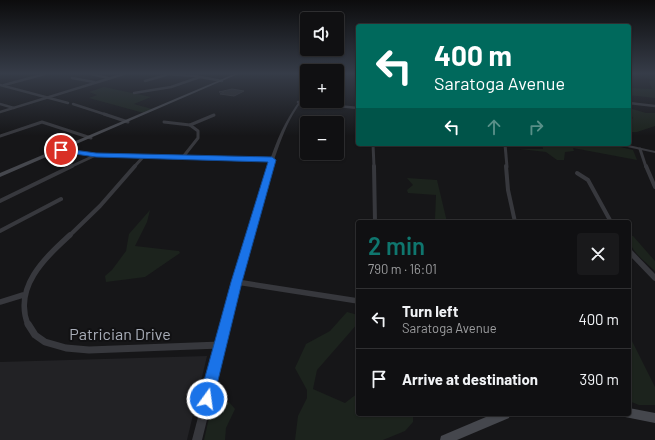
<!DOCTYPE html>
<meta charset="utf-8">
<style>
body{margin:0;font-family:Barlow,sans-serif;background:#19191b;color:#f1f3f6;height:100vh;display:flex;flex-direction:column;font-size:15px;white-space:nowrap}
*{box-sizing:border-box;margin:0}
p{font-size:13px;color:#9c9d9f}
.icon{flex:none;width:22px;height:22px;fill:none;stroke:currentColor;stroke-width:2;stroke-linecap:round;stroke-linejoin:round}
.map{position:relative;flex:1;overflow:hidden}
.drawer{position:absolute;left:356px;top:220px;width:275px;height:196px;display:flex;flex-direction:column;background:#101012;border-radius:4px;box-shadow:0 1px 3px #0004,0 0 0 1px #303032}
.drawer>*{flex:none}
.banner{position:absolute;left:356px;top:24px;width:275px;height:122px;border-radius:4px;box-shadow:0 1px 3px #0004,0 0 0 1px #303032;background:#00695c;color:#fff;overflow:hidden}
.fabs{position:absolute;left:300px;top:12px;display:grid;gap:8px}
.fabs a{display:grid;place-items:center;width:44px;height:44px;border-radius:4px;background:#101012;box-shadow:0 1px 3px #0004,0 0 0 1px #303032;font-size:20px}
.pin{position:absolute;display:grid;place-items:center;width:34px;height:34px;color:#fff;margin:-17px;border:2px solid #fff;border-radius:50%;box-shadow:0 1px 4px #0007}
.me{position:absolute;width:44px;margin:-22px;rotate:14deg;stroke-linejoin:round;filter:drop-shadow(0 0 3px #0008)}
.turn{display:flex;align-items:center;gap:14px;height:84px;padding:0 12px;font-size:18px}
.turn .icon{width:52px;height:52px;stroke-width:2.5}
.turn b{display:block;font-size:28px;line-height:34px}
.lanes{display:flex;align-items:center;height:38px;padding:0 12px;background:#0003;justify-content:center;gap:20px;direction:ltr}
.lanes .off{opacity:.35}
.round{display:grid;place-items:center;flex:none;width:42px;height:42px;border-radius:4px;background:#19191b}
.headline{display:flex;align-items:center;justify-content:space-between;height:68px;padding:0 12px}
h1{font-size:24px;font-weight:600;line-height:30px;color:#0f766e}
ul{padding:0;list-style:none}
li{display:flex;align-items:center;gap:12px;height:60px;padding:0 12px;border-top:1px solid #303032}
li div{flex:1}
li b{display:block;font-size:15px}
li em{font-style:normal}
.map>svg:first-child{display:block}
.built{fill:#222225}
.green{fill:#1c231d}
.building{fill:#29292c;stroke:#303034}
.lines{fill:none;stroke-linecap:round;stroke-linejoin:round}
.minor-far4{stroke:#37383d;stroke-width:2.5}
.minor-far3{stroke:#37383d;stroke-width:3}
.minor-far2{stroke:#37383d;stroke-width:4}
.minor-far1{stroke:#37383d;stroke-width:5.5}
.minor{stroke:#37383d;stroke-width:7}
.tertiary{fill:#37383d;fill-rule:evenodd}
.secondary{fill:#45474d;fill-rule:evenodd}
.route{fill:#1a73e8;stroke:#114b97}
.labels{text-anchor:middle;stroke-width:4;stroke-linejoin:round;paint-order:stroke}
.near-street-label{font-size:16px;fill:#a8adb8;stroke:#111113}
</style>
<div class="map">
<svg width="655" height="440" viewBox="0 0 655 440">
<rect width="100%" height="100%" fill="#161618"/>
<!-- built -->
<path class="built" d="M207,356L187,440H0V362Z"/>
<!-- green -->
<g class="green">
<path d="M634,74H651L655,76V98L629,95V88L652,89L649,81L653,80Z"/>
<path d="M104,87L151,97L134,104L152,109L144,113L89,98L97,95L89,92Z"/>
<path d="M629,108L646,113H655V126L637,132H629V122L633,118L629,113Z"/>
<path d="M542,144H608L633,150L637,160L573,148L574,151L565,152L564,160H557L546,152L520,149H543Z"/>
<path d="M407,178L437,180L447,222H437L435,219L436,195L408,193L407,190L413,185Z"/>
<path d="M150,210L147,222L135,246L179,251L180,253L145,277L106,282L105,276L112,270L126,251L129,234Z"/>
<path d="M629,236H633L655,261V271C645,261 629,251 629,236Z"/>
<path d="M347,312L358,315V323L317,370L313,389L345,403L358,393V414H413V422L405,431L383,440H295L298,416L307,398V390L295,368L306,344L330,331Z"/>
<path d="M629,335L655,387V405H639L629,401Z"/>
<path d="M229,402L235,409L226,428L225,440H204L212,405Z"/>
</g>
<!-- building -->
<path class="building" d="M232,89L244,91L234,96L220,94L224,92H219Z"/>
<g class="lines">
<!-- minor-far4 -->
<g class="minor-far4">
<path d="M91,74L108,78"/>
<path d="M165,74L195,76L222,81"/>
<path d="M72,78L94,82"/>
<path d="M145,81L166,75"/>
<path d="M0,85L68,103"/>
<path d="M4,85L45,74"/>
<path d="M134,93L171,87L200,77"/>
<path d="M298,102L358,108"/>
<path d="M629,103L655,106"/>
<path d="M0,104L14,108"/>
<path d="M73,104L107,115"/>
<path d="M0,112L124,74"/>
</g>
<!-- minor-far3 -->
<g class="minor-far3">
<path d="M104,114L128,122"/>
<path d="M164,122L190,125L198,131V138L183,157"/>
<path d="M190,125L214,115"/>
<path d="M0,136L42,122L91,138"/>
<path d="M373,144L374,167"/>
<path d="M505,144L507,167"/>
<path d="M640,149L646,167"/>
<path d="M61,150L96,155L272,159"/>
<path d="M70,167L96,155"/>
<path d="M134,167L144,156"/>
</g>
<!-- minor-far2 -->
<g class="minor-far2">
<path d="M374,166L375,222"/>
<path d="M506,166L508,190L515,222"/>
<path d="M646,166L655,187"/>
<path d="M577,173L588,180L611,222"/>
<path d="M0,201L72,166"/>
<path d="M0,231L61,199"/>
<path d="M69,236L100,206L135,166"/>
</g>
<!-- minor-far1 -->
<g class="minor-far1">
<path d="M629,251L655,278"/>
<path d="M237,282L358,301"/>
<path d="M0,302L23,295"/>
<path d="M28,325C13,287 45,258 70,235"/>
</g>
<!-- minor -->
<path class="minor" d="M28,324L35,335L45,342L66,348L89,350L220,345"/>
<!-- tertiary -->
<g class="tertiary">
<path d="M306,92H307C307,98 300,103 297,108C287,123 281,140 275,157L228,334L202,440H192L220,334L271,157C280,131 289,114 306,92Z"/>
<path d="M616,144H624L655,151V153L618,145Z"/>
</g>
<!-- secondary -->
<g class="secondary">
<path d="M234,74H238L0,177V173Z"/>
<path d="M629,408L655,413V423L625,417L624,414H629Z"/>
<path d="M493,414H510L509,418L457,440H440L441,436Z"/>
</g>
</g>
<!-- sky -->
<linearGradient id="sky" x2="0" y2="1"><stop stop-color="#0c0c0d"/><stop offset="0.54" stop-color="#363c48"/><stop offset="1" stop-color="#363c48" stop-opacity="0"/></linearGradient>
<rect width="655" height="136" fill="url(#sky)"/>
<!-- route -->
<path class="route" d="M59,148L96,153L272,157L276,160L242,282L212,405L207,407L202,405L199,399L231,282L268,162L96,157L61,152L59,151Z"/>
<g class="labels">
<!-- near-street labels -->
<g class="near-street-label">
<text x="120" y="340">Patrician Drive</text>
</g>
</g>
</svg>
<div class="fabs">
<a><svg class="icon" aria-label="sound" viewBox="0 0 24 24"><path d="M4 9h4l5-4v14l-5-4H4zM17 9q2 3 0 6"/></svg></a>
<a>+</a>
<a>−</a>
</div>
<div class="pin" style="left:61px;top:150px;background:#d93025"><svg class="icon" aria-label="arrive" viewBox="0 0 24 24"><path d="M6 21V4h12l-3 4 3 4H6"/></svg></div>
<svg class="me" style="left:207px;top:399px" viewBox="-20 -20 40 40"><circle r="17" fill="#1a73e8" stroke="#fff" stroke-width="3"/><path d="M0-11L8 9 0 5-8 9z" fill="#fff"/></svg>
<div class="banner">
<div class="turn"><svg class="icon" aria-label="left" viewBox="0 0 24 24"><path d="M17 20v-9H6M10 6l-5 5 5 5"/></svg><div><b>400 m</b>Saratoga Avenue</div></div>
<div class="lanes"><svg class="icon" aria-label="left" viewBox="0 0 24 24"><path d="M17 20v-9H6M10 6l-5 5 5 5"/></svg><svg class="icon off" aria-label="ahead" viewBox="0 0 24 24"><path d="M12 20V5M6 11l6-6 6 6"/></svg><svg class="icon off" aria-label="right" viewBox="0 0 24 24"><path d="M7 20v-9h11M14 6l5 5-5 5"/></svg></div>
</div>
<section class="drawer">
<div class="headline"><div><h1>2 min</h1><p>790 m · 16:01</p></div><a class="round"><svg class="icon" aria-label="close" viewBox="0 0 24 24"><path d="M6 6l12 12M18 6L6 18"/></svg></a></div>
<ul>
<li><svg class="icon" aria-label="left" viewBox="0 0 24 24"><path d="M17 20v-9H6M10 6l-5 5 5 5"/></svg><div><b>Turn left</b><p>Saratoga Avenue</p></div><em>400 m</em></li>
<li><svg class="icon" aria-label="arrive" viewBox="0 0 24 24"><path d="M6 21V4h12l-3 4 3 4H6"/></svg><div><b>Arrive at destination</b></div><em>390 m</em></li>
</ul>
</section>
</div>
